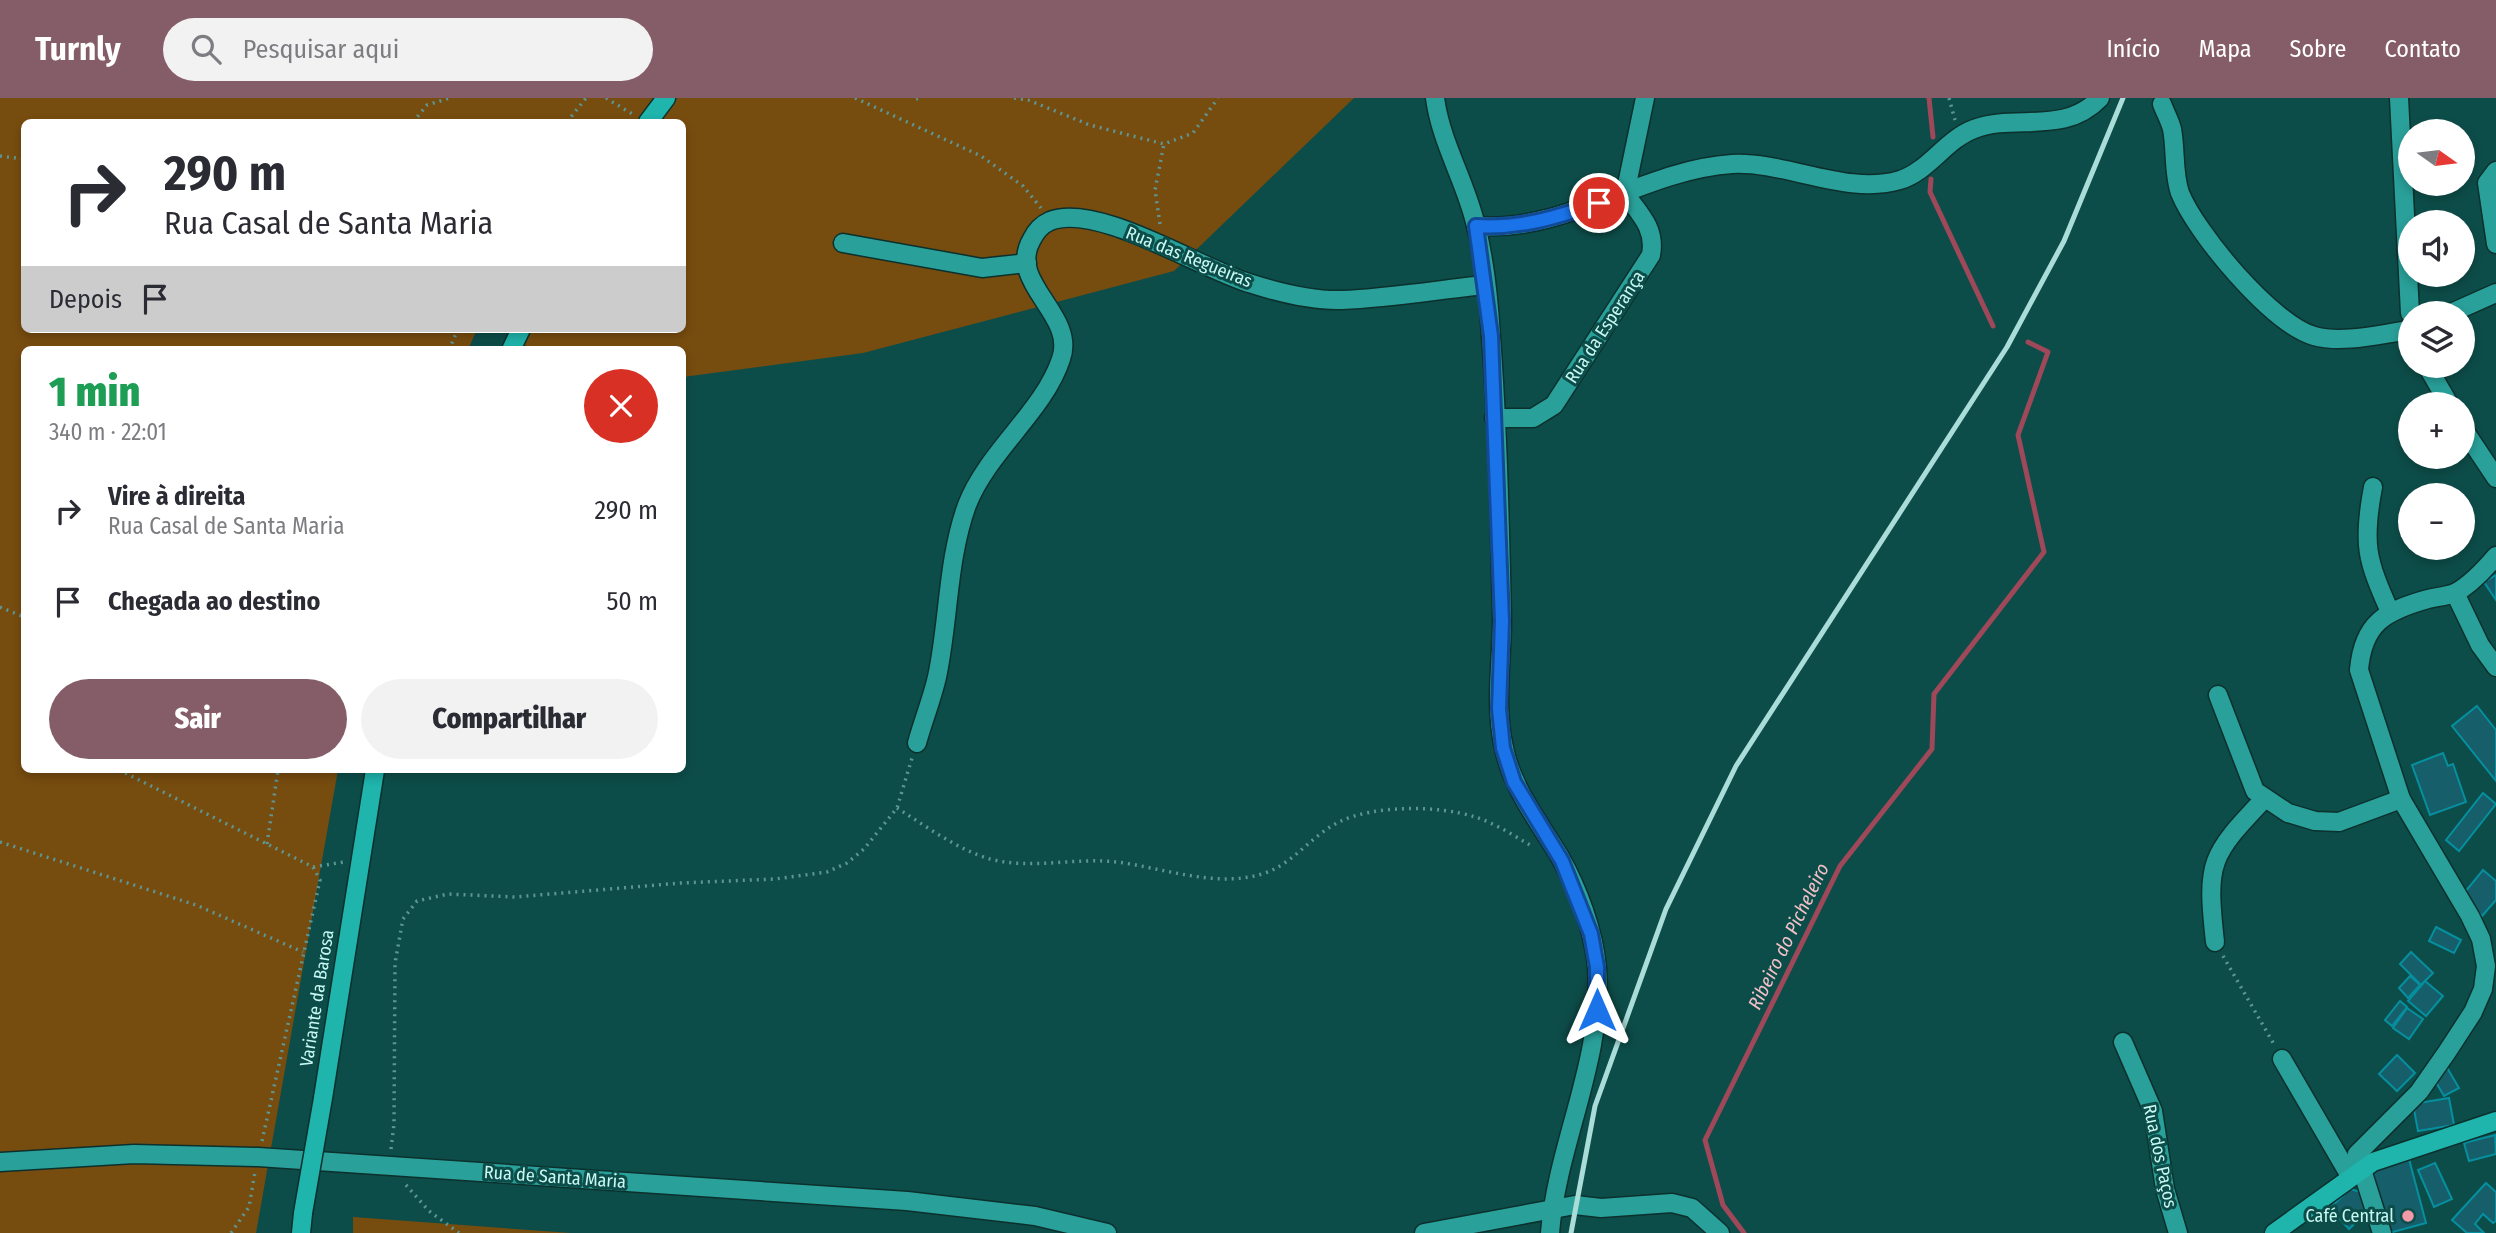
<!DOCTYPE html>
<html lang="pt">
<meta charset="utf-8">
<style>
body{margin:0;font-family:"Fira Sans Condensed",sans-serif;background:#f2f2f3;color:#2b2b33;height:100vh;display:flex;flex-direction:column;font-size:26px;white-space:nowrap}
*{box-sizing:border-box;margin:0}
p{font-size:23px;color:#7c7c81}
.icon{flex:none;width:38px;height:38px;fill:none;stroke:currentColor;stroke-width:2;stroke-linecap:round;stroke-linejoin:round}
.map{position:relative;flex:1;overflow:hidden}
.drawer{position:absolute;left:21px;top:248px;width:665px;height:427px;display:flex;flex-direction:column;background:#fff;border-radius:10px;box-shadow:0 4px 10px #0003}
.drawer>*{flex:none}
.banner{position:absolute;left:21px;top:21px;width:665px;height:214px;border-radius:10px;box-shadow:0 4px 10px #0003;background:#fff;color:#2b2b33;overflow:hidden}
.needle{width:46px;rotate:104deg}
.controls{position:absolute;left:2398px;top:21px;display:grid;gap:14px}
.controls a{display:grid;place-items:center;width:77px;height:77px;border-radius:50%;background:#fff;box-shadow:0 4px 10px #0003;font-size:35px}
.pin{position:absolute;display:grid;place-items:center;width:60px;height:60px;color:#fff;margin:-30px;border:4px solid #fff;border-radius:50%;box-shadow:0 2px 7px #0007}
.me{position:absolute;width:77px;margin:-38px;rotate:0deg;stroke-linejoin:round;filter:drop-shadow(0 0 5px #0008)}
.turn{display:flex;align-items:center;gap:24px;height:147px;padding:0 28px;font-size:32px}
.turn .icon{width:91px;height:91px;stroke-width:2.5}
.turn b{display:block;font-size:49px;line-height:60px}
.then{display:flex;align-items:center;height:66px;padding:0 28px;background:#0003;gap:14px;font-size:26px}
.round{display:grid;place-items:center;flex:none;width:74px;height:74px;border-radius:37px;background:#f2f2f3}
.headline{display:flex;align-items:center;justify-content:space-between;height:119px;padding:0 28px}
h1{font-size:42px;font-weight:800;line-height:52px;color:#1e9e55}
.primary-button{display:flex;gap:14px;margin-top:auto;padding:14px 28px}
.primary-button a{flex:1;height:80px;border-radius:42px;background:#855d68;color:#fff;font-size:28px;font-weight:800;line-height:80px;text-align:center}
.primary-button a+a{background:#f2f2f3;color:#2b2b33}
ul{padding:0;list-style:none}
li{display:flex;align-items:center;gap:21px;height:91px;padding:0 28px}
li div{flex:1}
li b{display:block;font-size:26px}
li em{font-style:normal}
header{display:flex;align-items:center;gap:42px;box-sizing:border-box;height:98px;padding:0 35px;background:#855d68;color:#fff}
header strong{font-size:33px}
nav{display:flex;gap:38px;margin-inline-start:auto;font-size:24px}
.search{width:490px;height:63px;background:#f2f2f3;display:flex;align-items:center;gap:18px;box-sizing:border-box;padding:0 24px;border-radius:38px;color:#7c7c81;font-size:26px}
.map>svg:first-child{display:block}
.green{fill:#774c0f}
.lines{fill:none;stroke-linecap:round;stroke-linejoin:round}
.stream{stroke:#9e485a;stroke-width:5}
.building{fill:#165e69;stroke:#068f9f;stroke-width:2}
.minor-casing{stroke:#0c302d;stroke-width:21}
.major-casing{stroke:#0c302d;stroke-width:21}
.path{stroke:#5d9692;stroke-width:3.5;stroke-dasharray:2 5;stroke-linecap:butt}
.minor{stroke:#29a099;stroke-width:18}
.major{stroke:#1fb4ac;stroke-width:18}
.rail{stroke:#aaddd9;stroke-width:5}
.major-bridge-casing{stroke:#0c302d;stroke-width:21;stroke-linecap:butt}
.major-bridge{stroke:#1fb4ac;stroke-width:18}
.route-casing{stroke:#114b97;stroke-width:18}
.route{stroke:#1a73e8;stroke-width:12}
.poi-dot{fill:#f39aa9;stroke:#0d4d49;stroke-width:2.5}
.labels{text-anchor:middle;stroke-width:6;stroke-linejoin:round;paint-order:stroke}
.street-label{font-size:18px;fill:#c7f8f4;stroke:#0d4d49}
.poi-label{font-size:18px;fill:#c7f8f4;stroke:#0d4d49;text-anchor:end}
.water-label{font-size:19px;font-style:italic;fill:#f4c1c8;stroke:#0d4d49}
</style>
<header>
<strong>Turnly</strong>
<div class="search"><svg class="icon" aria-label="search" viewBox="0 0 24 24"><circle cx="10" cy="10" r="6"/><path d="M15 15l6 6"/></svg>Pesquisar aqui</div>
<nav><a>Início</a><a>Mapa</a><a>Sobre</a><a>Contato</a></nav>
</header>
<div class="map">
<svg width="2496" height="1135" viewBox="0 0 2496 1135">
<rect width="100%" height="100%" fill="#0d4d49"/>
<!-- green -->
<g class="green">
<path d="M0,0H1354L1174,173L863,255L683,279L682,252H521L522,231H682V24H24V231H477L468,252H24V672H338L256,1135H0Z"/>
<path d="M353,1119L571,1135H353Z"/>
</g>
<g class="lines">
<!-- stream -->
<g class="stream">
<path d="M1929,0L1933,39"/>
<path d="M1931,81L1930,94L1993,228"/>
<path d="M1744,1135L1723,1107L1705,1042L1840,768L1932,651L1934,596L2044,454L2018,337L2048,254L2028,244"/>
</g>
</g>
<!-- building -->
<g class="building">
<path d="M2496,477V502L2484,484Z"/>
<path d="M2477,608L2496,632V683L2452,628Z"/>
<path d="M2443,655L2448,668L2453,666L2466,704L2430,717L2412,667Z"/>
<path d="M2483,695L2496,706L2459,753L2446,742Z"/>
<path d="M2483,772L2496,783V802L2482,818L2460,800Z"/>
<path d="M2436,829L2461,842L2454,855L2429,843Z"/>
<path d="M2411,854L2433,875L2421,887L2400,866Z"/>
<path d="M2410,878L2420,887L2408,900L2399,890Z"/>
<path d="M2425,883L2443,898L2426,918L2408,903Z"/>
<path d="M2400,903L2407,909L2392,928L2385,922Z"/>
<path d="M2407,910L2423,921L2409,941L2393,930Z"/>
<path d="M2397,957L2415,975L2397,993L2379,976Z"/>
<path d="M2446,968L2459,990L2444,998L2431,976Z"/>
<path d="M2449,1000L2454,1027L2418,1033L2413,1006Z"/>
<path d="M2495,1037L2496,1056L2469,1063L2464,1045Z"/>
<path d="M2409,1061L2426,1125L2389,1135L2372,1071Z"/>
<path d="M2435,1065L2452,1101L2434,1109L2418,1072Z"/>
<path d="M2486,1085L2496,1094V1123L2493,1125L2483,1116L2475,1126L2484,1135H2467L2452,1122Z"/>
<path d="M2350,1091L2361,1094L2370,1111L2349,1131L2330,1110Z"/>
</g>
<g class="lines">
<!-- minor casing -->
<g class="minor-casing">
<g id="minor">
<path d="M1435,0C1441,45 1466,84 1476,128C1485,163 1489,203 1491,239C1498,332 1500,427 1502,521C1502,564 1494,607 1504,650C1512,690 1539,724 1560,759C1578,791 1594,833 1597,870C1604,961 1557,1046 1550,1135"/>
<path d="M2399,0L2410,215"/>
<path d="M2162,6C2165,14 2170,23 2172,31C2176,51 2173,75 2180,95C2196,135 2272,226 2314,238C2343,246 2380,236 2410,232"/>
<path d="M2496,73L2487,85L2496,146"/>
<path d="M1476,128C1567,135 1643,72 1732,66C1786,63 1847,98 1900,82C1929,73 1945,42 1974,31C2015,15 2064,38 2100,0"/>
<path d="M843,145L982,170L1027,165"/>
<path d="M2451,215L2496,195"/>
<path d="M2427,268L2449,306"/>
<path d="M1494,320H1533L1554,307L1651,157C1656,131 1640,116 1625,96L1645,0"/>
<path d="M2462,329L2496,380"/>
<path d="M2373,389C2362,447 2367,462 2390,514"/>
<path d="M2455,495L2480,547L2496,569"/>
<path d="M2218,597L2255,693L2288,715L2315,723L2339,724L2401,701"/>
<path d="M917,645C923,623 932,601 937,579C949,523 947,462 967,407C988,353 1044,313 1061,261C1077,216 1006,185 1032,141C1036,133 1041,127 1050,123C1097,104 1201,171 1249,185C1277,194 1313,203 1342,202C1389,200 1437,192 1484,187"/>
<path d="M2215,844C2206,763 2210,758 2265,700"/>
<path d="M2123,944L2153,1013L2165,1091L2178,1135"/>
<path d="M2282,961L2350,1078"/>
<path d="M0,1064L134,1056L258,1059L907,1103L1035,1118L1107,1135"/>
<path d="M1424,1135L1575,1107L1601,1110L1672,1105L1692,1110L1720,1135"/>
<path d="M2382,1135L2357,1056L2419,994L2447,954L2473,914L2483,891L2486,868L2481,841L2470,818L2401,701L2359,572C2363,525 2385,513 2428,501C2437,499 2447,498 2455,495C2470,487 2485,471 2496,458"/>
</g>
</g>
<!-- major casing -->
<g class="major-casing">
<g id="major">
<path d="M648,24L666,0"/>
<path d="M511,252L521,231"/>
<path d="M323,1000L375,672"/>
<path d="M301,1135L303,1115"/>
<path d="M2274,1135L2373,1064L2496,1023"/>
</g>
</g>
<!-- path -->
<g class="path">
<path d="M606,0L634,17"/>
<path d="M855,0L981,58L1023,88L1041,110"/>
<path d="M1014,0L1028,2L1090,27L1164,46L1193,35L1218,0"/>
<path d="M1949,0L1955,22"/>
<path d="M916,1L920,0"/>
<path d="M413,24L427,7L450,0"/>
<path d="M567,24L586,0"/>
<path d="M0,58L24,61"/>
<path d="M1160,126L1155,92L1164,46"/>
<path d="M449,252L458,231"/>
<path d="M0,509L24,519"/>
<path d="M119,672L313,769L344,764"/>
<path d="M897,710C926,728 956,751 990,761C1031,772 1076,759 1117,764C1164,770 1218,791 1265,775C1294,765 1312,737 1339,724C1373,707 1439,707 1475,719C1495,725 1514,738 1532,748"/>
<path d="M0,744L196,807L303,854"/>
<path d="M267,746L278,672"/>
<path d="M2223,858L2275,948"/>
<path d="M262,1043L320,782L313,769"/>
<path d="M391,1051L394,1026L395,865L403,821L417,803L448,796L515,799L681,785L775,781L827,774L847,765L864,751L897,710L912,660"/>
<path d="M406,1087L429,1113L459,1135"/>
<path d="M231,1135L249,1109L255,1074"/>
</g>
<!-- minor -->
<use href="#minor" class="minor"/>
<!-- major -->
<use href="#major" class="major"/>
<!-- rail -->
<path class="rail" d="M1571,1135L1595,1008L1666,811L1736,668L2007,249L2064,143L2123,0"/>
<!-- major-bridge casing -->
<g class="major-bridge-casing">
<path id="major-bridge" d="M303,1115L323,1000"/>
</g>
<!-- major-bridge -->
<use href="#major-bridge" class="major-bridge"/>
</g>
<g class="lines">
<!-- route casing -->
<g class="route-casing">
<path id="route" d="M1597,912V869L1591,836L1562,763L1514,684L1503,650L1499,611L1502,523L1491,238L1476,128C1520,131 1557,119 1599,105"/>
</g>
<!-- route -->
<use href="#route" class="route"/>
</g>
<!-- markers -->
<circle class="poi-dot" cx="2408" cy="1118" r="7"/>
<g class="labels">
<!-- street labels -->
<g class="street-label">
<text transform="translate(1189 159) rotate(22)" y="6">Rua das Regueiras</text>
<text transform="translate(1605 229) rotate(-57)" y="6">Rua da Esperança</text>
<text transform="translate(317 900) rotate(-81)" y="6">Variante da Barosa</text>
<text transform="translate(2160 1058) rotate(78)" y="6">Rua dos Paços</text>
<text transform="translate(555 1079) rotate(4)" y="6">Rua de Santa Maria</text>
</g>
<!-- poi labels -->
<g class="poi-label">
<text x="2394" y="1124">Café Central</text>
</g>
<!-- water labels -->
<g class="water-label">
<text transform="translate(1788 838) rotate(-64)" y="7">Ribeiro do Picheleiro</text>
</g>
</g>
</svg>
<div class="controls">
<a><svg class="needle" viewBox="-14 -14 28 28"><path d="M0-13l5 13h-10z" fill="#e53935"/><path d="M0 13l5-13h-10z" fill="#7c7c81"/></svg></a>
<a><svg class="icon" aria-label="sound" viewBox="0 0 24 24"><path d="M4 9h4l5-4v14l-5-4H4zM17 9q2 3 0 6"/></svg></a>
<a><svg class="icon" aria-label="layers" viewBox="0 0 24 24"><path d="M12 4l9 5-9 5-9-5zM3 14l9 5 9-5"/></svg></a>
<a>+</a>
<a>−</a>
</div>
<div class="pin" style="left:1599px;top:105px;background:#d93025"><svg class="icon" aria-label="arrive" viewBox="0 0 24 24"><path d="M6 21V4h12l-3 4 3 4H6"/></svg></div>
<svg class="me" style="left:1597px;top:912px" viewBox="-20 -20 40 40"><path d="M0-17L14 15 0 8-14 15z" fill="#1a73e8" stroke="#fff" stroke-width="4"/></svg>
<div class="banner">
<div class="turn"><svg class="icon" aria-label="right" viewBox="0 0 24 24"><path d="M7 20v-9h11M14 6l5 5-5 5"/></svg><div><b>290 m</b>Rua Casal de Santa Maria</div></div>
<div class="then">Depois<svg class="icon" aria-label="arrive" viewBox="0 0 24 24"><path d="M6 21V4h12l-3 4 3 4H6"/></svg></div>
</div>
<section class="drawer">
<div class="headline"><div><h1>1 min</h1><p>340 m · 22:01</p></div><a class="round" style="background:#d93025;color:#fff"><svg class="icon" aria-label="close" viewBox="0 0 24 24"><path d="M6 6l12 12M18 6L6 18"/></svg></a></div>
<ul>
<li><svg class="icon" aria-label="right" viewBox="0 0 24 24"><path d="M7 20v-9h11M14 6l5 5-5 5"/></svg><div><b>Vire à direita</b><p>Rua Casal de Santa Maria</p></div><em>290 m</em></li>
<li><svg class="icon" aria-label="arrive" viewBox="0 0 24 24"><path d="M6 21V4h12l-3 4 3 4H6"/></svg><div><b>Chegada ao destino</b></div><em>50 m</em></li>
</ul>
<div class="primary-button"><a>Sair</a><a>Compartilhar</a></div>
</section>
</div>
